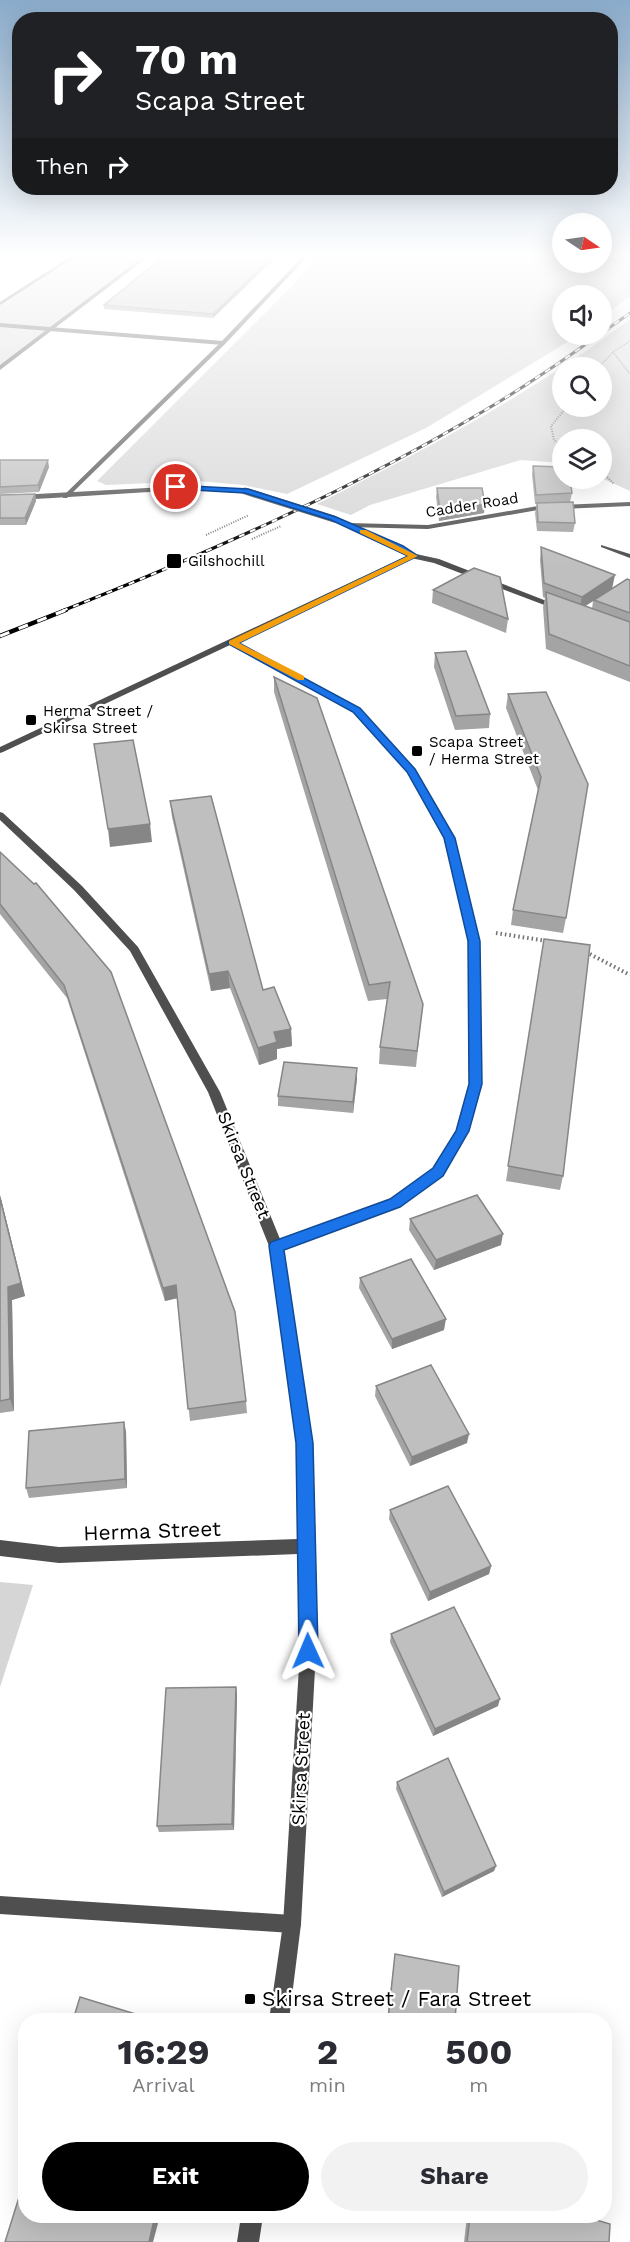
<!DOCTYPE html>
<style>
body{margin:0;font-family:"Work Sans",sans-serif;background:#f2f2f3;color:#2b2b33;height:100vh;display:flex;flex-direction:column;font-size:22px;white-space:nowrap}
*{box-sizing:border-box;margin:0}
p{font-size:20px;color:#7c7c81}
.icon{flex:none;width:33px;height:33px;fill:none;stroke:currentColor;stroke-width:2;stroke-linecap:round;stroke-linejoin:round}
.map{position:relative;flex:1;overflow:hidden}
.drawer{position:absolute;left:18px;top:2013px;width:594px;height:210px;display:flex;flex-direction:column;background:#fff;border-radius:24px;box-shadow:0 6px 24px #0002}
.drawer>*{flex:none}
.banner{position:absolute;left:12px;top:12px;width:606px;height:183px;border-radius:24px;box-shadow:0 6px 24px #0002;background:#202124;color:#fff;overflow:hidden}
.needle{width:39px;rotate:103deg}
.fabs{position:absolute;left:552px;top:213px;display:grid;gap:12px}
.fabs a{display:grid;place-items:center;width:60px;height:60px;border-radius:50%;background:#fff;box-shadow:0 6px 24px #0002;font-size:30px}
.pin{position:absolute;display:grid;place-items:center;width:51px;height:51px;color:#fff;margin:-26px;border:3px solid #fff;border-radius:50%;box-shadow:0 2px 6px #0007}
.me{position:absolute;width:66px;margin:-33px;rotate:359deg;stroke-linejoin:round;filter:drop-shadow(0 0 4px #0008)}
.turn{display:flex;align-items:center;gap:21px;height:126px;padding:0 24px;font-size:27px}
.turn .icon{width:78px;height:78px;stroke-width:2.5}
.turn b{display:block;font-size:42px;line-height:51px}
.then{display:flex;align-items:center;height:57px;padding:0 24px;background:#0003;gap:12px;font-size:22px}
.eta{display:flex;justify-content:space-evenly;align-items:center;height:102px;text-align:center}
.eta b{font-size:36px;font-weight:700;line-height:42px}
.action{display:flex;gap:12px;margin-top:auto;padding:12px 24px}
.action a{flex:1;height:69px;border-radius:36px;background:#000;color:#fff;font-size:24px;font-weight:700;line-height:69px;text-align:center}
.action a+a{background:#f2f2f3;color:#2b2b33}
.map>svg:first-child{display:block}
.green{fill:#d6d6d6;fill-rule:evenodd}
.lines{fill:none;stroke-linecap:round;stroke-linejoin:round}
.path-far2{stroke:#717171;stroke-width:1.5;stroke-dasharray:1 1.5;stroke-linecap:butt}
.path-far1{stroke:#717171;stroke-width:2;stroke-dasharray:1 1.5;stroke-linecap:butt}
.path{stroke:#717171;stroke-width:4;stroke-dasharray:1.5 3;stroke-linecap:butt}
.service{fill:#4f4f4f;fill-rule:evenodd}
.minor{fill:#4f4f4f;fill-rule:evenodd}
.tertiary{fill:#4f4f4f;fill-rule:evenodd}
.rail-far1-casing{stroke:#000;stroke-width:3}
.rail-casing{stroke:#000;stroke-width:4.5}
.rail-far1{stroke:#fff;stroke-width:2;stroke-dasharray:6;stroke-linecap:butt}
.rail{stroke:#fff;stroke-width:3;stroke-dasharray:10;stroke-linecap:butt}
.tertiary-bridge{stroke:#4f4f4f;stroke-width:7}
.wall{fill:#a4a4a4;fill-rule:evenodd}
.shaded-wall{fill:#868686}
.building{fill:#bfbfbf;stroke:#868686;stroke-width:1.5}
.route{fill:#1a73e8;stroke:#114b97;stroke-width:1.5}
.slow{fill:#f59e0b}
.poi-dot{fill:#000;stroke:#fff;stroke-width:2}
.labels{text-anchor:middle;stroke-width:4.5;stroke-linejoin:round;paint-order:stroke}
.far-street-label{font-size:15px;fill:#000;stroke:#fff}
.far-poi-label{font-size:15px;fill:#000;stroke:#fff;text-anchor:start}
.street-label{font-size:18px;fill:#000;stroke:#fff}
.near-street-label{font-size:21px;fill:#000;stroke:#fff}
.near-poi-label{font-size:21px;fill:#000;stroke:#fff;text-anchor:start}
</style>
<div class="map">
<svg width="630" height="2242" viewBox="0 0 630 2242">
<rect width="100%" height="100%" fill="#fff"/>
<!-- green -->
<g class="green">
<path d="M83,253H148L0,367V305Z"/>
<path d="M321,253H562V262H602V253H630V296L602,318V296H562V334L579,335L426,428L287,494L243,485L197,481L106,485L97,481L289,289Z"/>
<path d="M630,319V491L601,478L602,440H562V463L521,460L370,505L351,515L317,504C425,450 535,392 630,319ZM562,368H602V406H562Z"/>
<path d="M0,1582L33,1585L0,1687Z"/>
</g>
<g class="lines">
<!-- path-far2 -->
<g class="path-far2">
<path d="M613,352L630,374"/>
<path d="M598,368L613,352L630,341"/>
<path d="M564,409L567,406"/>
</g>
<!-- path-far1 -->
<g class="path-far1">
<path d="M562,445L554,440L551,426L566,408"/>
<path d="M602,472L614,484"/>
<path d="M206,535L249,515"/>
<path d="M252,539L281,526"/>
</g>
<!-- path -->
<g class="path">
<path d="M496,933L547,941"/>
<path d="M586,952L630,975"/>
</g>
<!-- service -->
<g class="service">
<path d="M0,323L223,341L226,343L223,345L0,327Z"/>
<path d="M601,545L630,554V558L601,547Z"/>
<path d="M0,1896L292,1915L299,1917L301,1924L299,1931L292,1933L0,1914Z"/>
</g>
<!-- minor -->
<g class="minor">
<path d="M76,253H82L0,305V302Z"/>
<path d="M148,253H153L0,370V365Z"/>
<path d="M306,253H311L225,344L67,498H63V496L221,342Z"/>
<path d="M630,502V506L538,510L428,529L348,527L345,525L348,523L428,525L538,506Z"/>
<path d="M411,554L418,556L236,642L359,708L414,769L454,839L479,941L481,1084L468,1131L442,1175L399,1207L283,1249L311,1443L316,1651L301,1924L289,2020H269L283,1924L300,1651L298,1554L59,1563L0,1556V1540L59,1547L298,1539L297,1443L269,1246L208,1092L130,951L74,890L0,820V812L3,813L82,886L138,947L220,1092L280,1239L391,1199L434,1169L456,1131L469,1084V941L444,839L407,772L353,712L230,645L3,752L0,753V747Z"/>
<path d="M241,2216H263L259,2242H237Z"/>
</g>
<!-- tertiary -->
<g class="tertiary">
<path d="M184,486L245,489L248,491L245,493C163,486 82,499 0,500V496Z"/>
<path d="M334,517L403,546L416,554L439,559L562,607L555,609L434,563L411,558L399,548L332,520L331,519Z"/>
</g>
<!-- rail-far1 casing -->
<g class="rail-far1-casing">
<path id="rail-far1" d="M62,611C206,554 349,491 482,412C533,382 582,347 630,313"/>
</g>
<!-- rail casing -->
<g class="rail-casing">
<path id="rail" d="M0,636L66,610"/>
</g>
<!-- rail-far1 -->
<use href="#rail-far1" class="rail-far1"/>
<!-- rail -->
<use href="#rail" class="rail"/>
<!-- tertiary-bridge -->
<path class="tertiary-bridge" d="M245,491L334,519"/>
</g>
<!-- wall -->
<g class="wall">
<path d="M274,259L213,318L104,309V305Z"/>
<path d="M0,460L49,467L39,492L0,494Z"/>
<path d="M533,466L572,493L570,502L575,523L573,532L537,531L535,513L537,504H535L532,475Z"/>
<path d="M437,488L485,504L484,513L439,521L436,497Z"/>
<path d="M35,494L36,501L26,525H0V495Z"/>
<path d="M541,547L613,588L630,580V682L546,649L543,607L545,598L543,597L540,560ZM593,601L592,609L585,606Z"/>
<path d="M433,590L508,619L506,633L432,603Z"/>
<path d="M435,653L490,714L489,728L455,730L434,667Z"/>
<path d="M274,677L423,1004L416,1067L379,1064L380,1047L387,999L368,1001L274,692Z"/>
<path d="M546,692L566,918L563,933L511,925L513,910L538,790L506,708L508,694Z"/>
<path d="M170,801L263,990L291,1029L292,1046L277,1049V1059L259,1065L230,988L211,991L172,817Z"/>
<path d="M0,852L34,884L246,1401L247,1413L190,1421L177,1298L165,1301L67,998L0,914Z"/>
<path d="M544,939L563,1176L560,1190L506,1181Z"/>
<path d="M357,1079L353,1113L278,1106V1096Z"/>
<path d="M0,1195L25,1296L12,1300L14,1411L0,1413Z"/>
<path d="M410,1219L501,1245L434,1270L409,1230Z"/>
<path d="M360,1278L444,1330L392,1349L359,1288Z"/>
<path d="M376,1386L467,1443L410,1466L375,1396Z"/>
<path d="M126,1431L127,1488L29,1498L26,1488Z"/>
<path d="M390,1510L491,1566L489,1574L428,1601L389,1519Z"/>
<path d="M391,1634L498,1706L433,1736L390,1642Z"/>
<path d="M236,1687L237,1694L234,1830L159,1832L157,1826Z"/>
<path d="M397,1782L496,1866L494,1871L442,1897L396,1789Z"/>
<path d="M395,1954L455,2020H387Z"/>
<path d="M467,2216H583L609,2242H464Z"/>
</g>
<!-- shaded-wall -->
<g class="shaded-wall">
<path d="M274,255V259L213,318V314Z"/>
<path d="M48,460L49,467L39,492L38,485Z"/>
<path d="M35,494L36,501L26,525L25,518Z"/>
<path d="M485,504L484,513L439,521L440,511Z"/>
<path d="M615,575L612,589L579,610L582,597Z"/>
<path d="M150,824L152,842L110,847L108,829Z"/>
<path d="M228,971L230,988L211,991L209,974Z"/>
<path d="M291,1029L292,1046L277,1049V1059L259,1065L258,1048L274,1032Z"/>
<path d="M357,1068V1079L353,1113V1102Z"/>
<path d="M0,1195L25,1296L12,1300L14,1411L10,1399Z"/>
<path d="M503,1234L501,1245L434,1270L436,1260Z"/>
<path d="M176,1285L178,1298L165,1301L163,1288Z"/>
<path d="M446,1319L444,1330L392,1349V1339Z"/>
<path d="M124,1422L126,1431L127,1488L125,1479Z"/>
<path d="M469,1434L467,1443L410,1466L412,1457Z"/>
<path d="M491,1566L489,1574L428,1601L430,1592Z"/>
<path d="M236,1687L237,1694L234,1830L232,1824Z"/>
<path d="M500,1699L498,1706L433,1736L435,1729Z"/>
<path d="M496,1866L494,1871L442,1897L444,1892Z"/>
<path d="M155,2216H160L153,2242H149Z"/>
</g>
<!-- building -->
<g class="building">
<path d="M168,253H253L274,255L213,314L104,305Z"/>
<path d="M0,460H48L38,485L0,487Z"/>
<path d="M533,466L562,467V478H570L572,493L536,495Z"/>
<path d="M437,488H482L485,504L440,511Z"/>
<path d="M35,494L25,518H0V495Z"/>
<path d="M573,502L575,523L538,522L537,503Z"/>
<path d="M541,547L615,575L582,597L544,583Z"/>
<path d="M474,568L500,577L508,619L433,590Z"/>
<path d="M627,579L630,580V613L594,600Z"/>
<path d="M546,592L630,622V666L549,634Z"/>
<path d="M466,651L490,714L456,716L435,653Z"/>
<path d="M274,677L317,698L423,1004L417,1051L380,1047L390,982L369,985Z"/>
<path d="M546,692L588,784L566,918L513,910L541,777L508,694Z"/>
<path d="M133,740L150,824L108,829L94,744Z"/>
<path d="M211,796L263,990L274,987L291,1029L274,1032L277,1042L258,1048L228,971L209,974L170,801Z"/>
<path d="M0,852L34,884L36,883L111,972L235,1312L246,1401L188,1409L176,1285L163,1288L64,985L0,904Z"/>
<path d="M544,939L590,945L563,1176L508,1166Z"/>
<path d="M284,1062L357,1068L353,1102L278,1096Z"/>
<path d="M477,1195L503,1234L436,1260L410,1219Z"/>
<path d="M0,1198L21,1283L8,1287L10,1399L0,1401Z"/>
<path d="M411,1259L446,1319L392,1339L360,1278Z"/>
<path d="M431,1365L469,1434L412,1457L376,1386Z"/>
<path d="M124,1422L125,1479L26,1488L29,1431Z"/>
<path d="M448,1486L491,1566L430,1592L390,1510Z"/>
<path d="M454,1607L500,1699L435,1729L391,1634Z"/>
<path d="M236,1687L232,1824L157,1826L166,1688Z"/>
<path d="M448,1758L496,1866L444,1892L397,1782Z"/>
<path d="M395,1954L459,1966L455,2020H388Z"/>
<path d="M80,1997L155,2020H73Z"/>
<path d="M26,2175V2216H155L149,2242H5Z"/>
<path d="M470,2216H583L610,2224L609,2242H467Z"/>
</g>
<!-- sky -->
<linearGradient id="sky" x2="0" y2="1"><stop stop-color="#8aabca"/><stop offset="0.45" stop-color="#fff"/><stop offset="1" stop-color="#fff" stop-opacity="0"/></linearGradient>
<rect width="630" height="567" fill="url(#sky)"/>
<!-- route -->
<path class="route" d="M173,485L248,489L336,517L403,546L418,556L239,643L360,708L415,769L455,838L480,941L482,1084L469,1131L443,1176L400,1207L284,1250L313,1443L318,1651L315,1658L308,1660L301,1658L299,1651L296,1443L269,1246L271,1242L390,1199L433,1168L456,1131L469,1084L468,941L444,838L407,772L353,712L227,643L408,556L331,520L245,493L176,489Z"/>
<!-- slow -->
<path class="slow" d="M360,530H366L418,556L239,643L304,676V680H298L229,644V641L408,556L360,533Z"/>
<!-- markers -->
<g class="poi-dot">
<rect x="166" y="553" width="16" height="16" rx="3"/>
<rect x="25" y="714" width="12" height="12" rx="3"/>
<rect x="411" y="745" width="12" height="12" rx="3"/>
<rect x="244" y="1993" width="12" height="12" rx="3"/>
</g>
<g class="labels">
<!-- far-street labels -->
<g class="far-street-label">
<text transform="translate(472 505) rotate(-9)" y="5">Cadder Road</text>
</g>
<!-- far-poi labels -->
<g class="far-poi-label">
<text x="188" y="566">Gilshochill</text>
<text x="43" y="716">Herma Street /<tspan x="43" dy="17">Skirsa Street</tspan></text>
<text x="429" y="747">Scapa Street<tspan x="429" dy="17">/ Herma Street</tspan></text>
</g>
<!-- street labels -->
<g class="street-label">
<text transform="translate(244 1165) rotate(68)" y="6">Skirsa Street</text>
<text transform="translate(301 1769) rotate(-87)" y="6">Skirsa Street</text>
</g>
<!-- near-street labels -->
<g class="near-street-label">
<text transform="translate(152 1531) rotate(-2)" y="7">Herma Street</text>
</g>
<!-- near-poi labels -->
<g class="near-poi-label">
<text x="262" y="2006">Skirsa Street / Fara Street</text>
</g>
</g>
</svg>
<div class="fabs">
<a><svg class="needle" viewBox="-14 -14 28 28"><path d="M0-13l5 13h-10z" fill="#e53935"/><path d="M0 13l5-13h-10z" fill="#7c7c81"/></svg></a>
<a><svg class="icon" aria-label="sound" viewBox="0 0 24 24"><path d="M4 9h4l5-4v14l-5-4H4zM17 9q2 3 0 6"/></svg></a>
<a><svg class="icon" aria-label="search" viewBox="0 0 24 24"><circle cx="10" cy="10" r="6"/><path d="M15 15l6 6"/></svg></a>
<a><svg class="icon" aria-label="layers" viewBox="0 0 24 24"><path d="M12 4l9 5-9 5-9-5zM3 14l9 5 9-5"/></svg></a>
</div>
<div class="pin" style="left:176px;top:487px;background:#d93025"><svg class="icon" aria-label="arrive" viewBox="0 0 24 24"><path d="M6 21V4h12l-3 4 3 4H6"/></svg></div>
<svg class="me" style="left:308px;top:1651px" viewBox="-20 -20 40 40"><path d="M0-17L14 15 0 8-14 15z" fill="#1a73e8" stroke="#fff" stroke-width="4"/></svg>
<div class="banner">
<div class="turn"><svg class="icon" aria-label="right" viewBox="0 0 24 24"><path d="M7 20v-9h11M14 6l5 5-5 5"/></svg><div><b>70 m</b>Scapa Street</div></div>
<div class="then">Then<svg class="icon" aria-label="right" viewBox="0 0 24 24"><path d="M7 20v-9h11M14 6l5 5-5 5"/></svg></div>
</div>
<section class="drawer">
<div class="eta">
<div><b>16:29</b><p>Arrival</p></div>
<div><b>2</b><p>min</p></div>
<div><b>500</b><p>m</p></div>
</div>
<div class="action"><a>Exit</a><a>Share</a></div>
</section>
</div>
